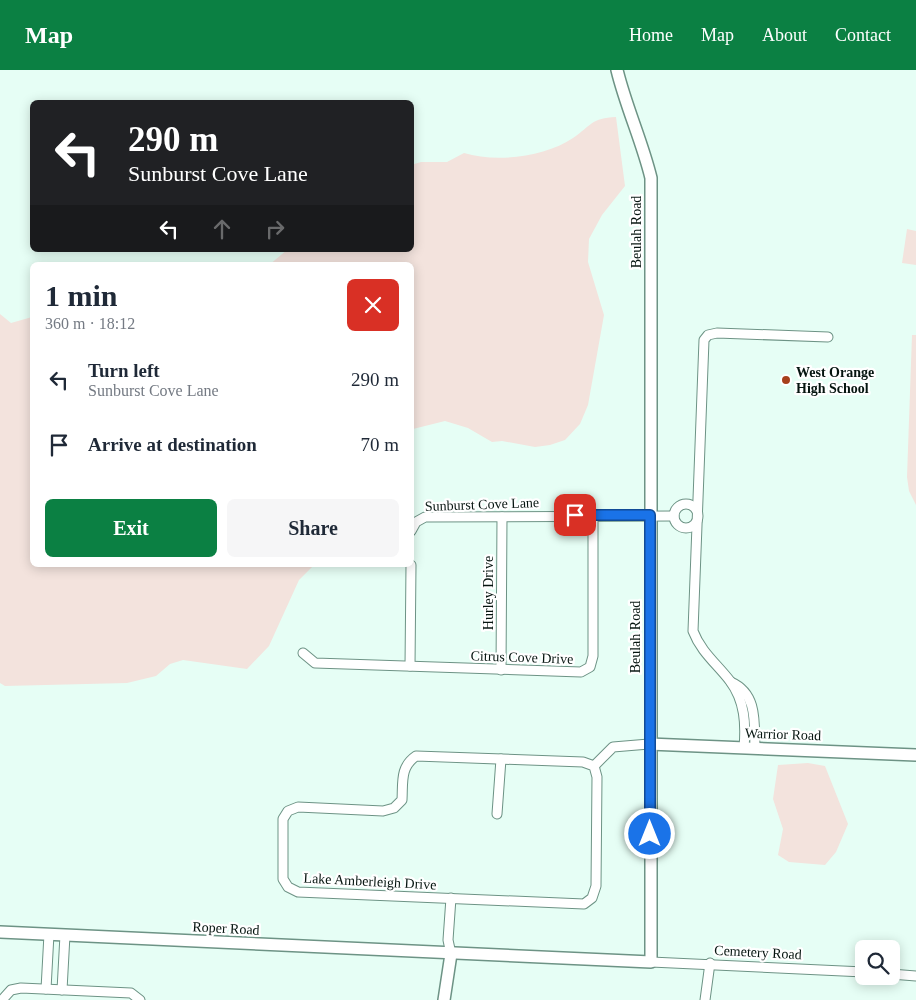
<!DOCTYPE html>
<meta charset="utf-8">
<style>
body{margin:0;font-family:"Times New Roman",serif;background:#f6f6f7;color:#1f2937;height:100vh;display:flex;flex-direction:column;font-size:19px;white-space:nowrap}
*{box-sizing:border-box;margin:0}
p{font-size:16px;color:#747a83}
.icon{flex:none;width:28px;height:28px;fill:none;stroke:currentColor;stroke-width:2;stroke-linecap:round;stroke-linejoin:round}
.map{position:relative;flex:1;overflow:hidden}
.drawer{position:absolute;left:30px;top:192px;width:384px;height:305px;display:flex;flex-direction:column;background:#fff;border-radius:8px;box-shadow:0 2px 12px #0003}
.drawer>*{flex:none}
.hud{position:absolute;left:30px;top:30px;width:384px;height:152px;border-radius:8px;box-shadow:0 2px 12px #0003;background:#202124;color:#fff;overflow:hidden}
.controls{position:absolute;left:855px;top:870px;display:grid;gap:10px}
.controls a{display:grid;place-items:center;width:45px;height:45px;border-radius:8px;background:#fff;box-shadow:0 2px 12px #0003;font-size:25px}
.pin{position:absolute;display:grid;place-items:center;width:42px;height:42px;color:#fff;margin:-21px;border-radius:10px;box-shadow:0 2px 8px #0006}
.me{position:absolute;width:55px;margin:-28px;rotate:0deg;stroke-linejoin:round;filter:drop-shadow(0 0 4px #0008)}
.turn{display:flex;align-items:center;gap:18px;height:105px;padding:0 15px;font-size:22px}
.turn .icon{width:65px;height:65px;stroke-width:2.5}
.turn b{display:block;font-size:35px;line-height:42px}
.lanes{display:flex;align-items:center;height:48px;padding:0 15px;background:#0003;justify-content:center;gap:25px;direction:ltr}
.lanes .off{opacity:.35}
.round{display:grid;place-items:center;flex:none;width:52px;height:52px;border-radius:8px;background:#f6f6f7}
.summary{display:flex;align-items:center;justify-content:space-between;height:85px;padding:0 15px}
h1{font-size:30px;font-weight:700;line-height:38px}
.primary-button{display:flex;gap:10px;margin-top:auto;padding:10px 15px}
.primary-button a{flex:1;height:58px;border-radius:8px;background:#0b8043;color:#fff;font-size:20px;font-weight:700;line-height:58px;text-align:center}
.primary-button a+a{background:#f6f6f7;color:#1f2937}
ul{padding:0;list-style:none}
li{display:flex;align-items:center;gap:15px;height:65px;padding:0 15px}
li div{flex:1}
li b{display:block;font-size:19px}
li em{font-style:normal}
header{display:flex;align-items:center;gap:30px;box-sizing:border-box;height:70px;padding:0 25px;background:#0b8043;color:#fff}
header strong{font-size:24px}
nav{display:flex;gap:28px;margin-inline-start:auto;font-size:18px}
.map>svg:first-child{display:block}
.green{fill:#f3e3dd}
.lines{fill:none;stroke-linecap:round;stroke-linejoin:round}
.minor-casing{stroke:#6d9385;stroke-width:11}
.tertiary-casing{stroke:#6d9385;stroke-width:14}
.minor{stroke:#fff;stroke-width:9}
.tertiary{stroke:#fff;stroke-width:11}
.route-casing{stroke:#114b97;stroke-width:12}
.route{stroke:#1a73e8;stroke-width:9}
.poi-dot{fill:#a7401c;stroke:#fff;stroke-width:2}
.labels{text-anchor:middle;stroke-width:4.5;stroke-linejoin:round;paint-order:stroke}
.street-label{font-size:14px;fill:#061510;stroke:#fff}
.poi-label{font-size:14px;font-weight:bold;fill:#061510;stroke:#fff;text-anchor:start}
</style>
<header>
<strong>Map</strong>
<nav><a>Home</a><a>Map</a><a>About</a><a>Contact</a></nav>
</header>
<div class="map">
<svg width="916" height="930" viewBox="0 0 916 930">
<rect width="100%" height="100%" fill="#e6fef5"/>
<!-- green -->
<g class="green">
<path d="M616,47L625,116L602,145L589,169L588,192L604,245L588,335L580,354L565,370L550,375L535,377L502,371L492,372L468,358L445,351L413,359L411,362V195H269L287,180H411V95L421,92H447L464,83C496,93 545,87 573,68C592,55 591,48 616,47Z"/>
<path d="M907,159L916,161V195L902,193Z"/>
<path d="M0,244L11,253L32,247V495H314L299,510L269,576L247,599L183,590L170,594L156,606L127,613L5,616L0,613Z"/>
<path d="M912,265H916V435L909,421L907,407Z"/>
<path d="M808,693L825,696L848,754L836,782L825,795L789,792L778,785L783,759L773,729L778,695Z"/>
</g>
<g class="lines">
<!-- minor casing -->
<g class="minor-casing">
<g id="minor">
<circle cx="686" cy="446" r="12"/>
<path d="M411,461L416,452L425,447L674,446"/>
<path d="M303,583L315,593L581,602L590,597L593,586V445"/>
<path d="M410,596L411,495"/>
<path d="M501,600L502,447"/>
<path d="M731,612C758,624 754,653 755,678"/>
<path d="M744,678C746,654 745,631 730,611C717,594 701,582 693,561L704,270L708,265L717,263L828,267"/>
<path d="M416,686L583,692L594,696L597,707L596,816L592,828L584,834L298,822L288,817L283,809V749L288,741L298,737L383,741L394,738L402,730C403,712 400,697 416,686Z"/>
<path d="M594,696L613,677L649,674"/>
<path d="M497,744L501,689"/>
<path d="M451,828L448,870L451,884"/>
<path d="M651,892L864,902"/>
<path d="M891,904L916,906"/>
<path d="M46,919L49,864"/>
<path d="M62,920L65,865"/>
<path d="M2,930L11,920L21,918L131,923L140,930"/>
<path d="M705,930L710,893"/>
</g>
</g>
<!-- tertiary casing -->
<g class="tertiary-casing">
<g id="tertiary">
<path d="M649,674L916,685"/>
<path d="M0,862L651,892V108C642,71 626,37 617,0"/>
<path d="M444,930L451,884"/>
</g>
</g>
<!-- minor -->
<use href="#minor" class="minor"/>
<!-- tertiary -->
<use href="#tertiary" class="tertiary"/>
</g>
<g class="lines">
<!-- route casing -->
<g class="route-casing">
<path id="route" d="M575,445H650V764"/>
</g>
<!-- route -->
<use href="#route" class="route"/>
</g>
<!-- markers -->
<circle class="poi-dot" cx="786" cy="310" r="5"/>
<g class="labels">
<!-- street labels -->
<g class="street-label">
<text transform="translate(636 162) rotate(-90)" y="5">Beulah Road</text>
<text transform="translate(482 434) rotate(-2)" y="5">Sunburst Cove Lane</text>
<text transform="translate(488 523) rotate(-90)" y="5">Hurley Drive</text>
<text transform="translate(635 567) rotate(-90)" y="5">Beulah Road</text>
<text transform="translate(522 587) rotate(2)" y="5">Citrus Cove Drive</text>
<text transform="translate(783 664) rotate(2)" y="5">Warrior Road</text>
<text transform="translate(370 811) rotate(3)" y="5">Lake Amberleigh Drive</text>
<text transform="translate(226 858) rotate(3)" y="5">Roper Road</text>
<text transform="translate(758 882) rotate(3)" y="5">Cemetery Road</text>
</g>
<!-- poi labels -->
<g class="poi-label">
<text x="796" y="307">West Orange<tspan x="796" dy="16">High School</tspan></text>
</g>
</g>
</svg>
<div class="controls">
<a><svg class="icon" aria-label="search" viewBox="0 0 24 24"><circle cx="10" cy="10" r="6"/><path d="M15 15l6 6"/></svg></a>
</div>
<div class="pin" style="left:575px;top:445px;background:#d93025"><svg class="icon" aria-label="arrive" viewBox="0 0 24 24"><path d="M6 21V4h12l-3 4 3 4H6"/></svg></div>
<svg class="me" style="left:650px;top:764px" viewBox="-20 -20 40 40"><circle r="17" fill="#1a73e8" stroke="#fff" stroke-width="3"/><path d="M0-11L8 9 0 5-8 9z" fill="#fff"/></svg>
<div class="hud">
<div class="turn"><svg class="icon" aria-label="left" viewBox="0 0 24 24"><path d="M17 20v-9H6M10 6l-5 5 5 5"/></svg><div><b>290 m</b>Sunburst Cove Lane</div></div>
<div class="lanes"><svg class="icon" aria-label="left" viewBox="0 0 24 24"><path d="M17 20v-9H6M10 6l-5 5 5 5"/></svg><svg class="icon off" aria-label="ahead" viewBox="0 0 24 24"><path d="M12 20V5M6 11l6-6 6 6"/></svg><svg class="icon off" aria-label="right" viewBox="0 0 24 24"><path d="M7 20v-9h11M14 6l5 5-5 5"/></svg></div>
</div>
<section class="drawer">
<div class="summary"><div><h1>1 min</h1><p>360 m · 18:12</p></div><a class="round" style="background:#d93025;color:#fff"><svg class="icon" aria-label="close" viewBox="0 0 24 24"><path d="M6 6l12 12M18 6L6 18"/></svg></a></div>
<ul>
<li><svg class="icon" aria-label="left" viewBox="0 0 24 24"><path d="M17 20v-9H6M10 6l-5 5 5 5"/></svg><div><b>Turn left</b><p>Sunburst Cove Lane</p></div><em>290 m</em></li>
<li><svg class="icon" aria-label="arrive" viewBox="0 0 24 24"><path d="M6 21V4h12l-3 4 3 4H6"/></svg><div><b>Arrive at destination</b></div><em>70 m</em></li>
</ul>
<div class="primary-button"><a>Exit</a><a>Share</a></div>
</section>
</div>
